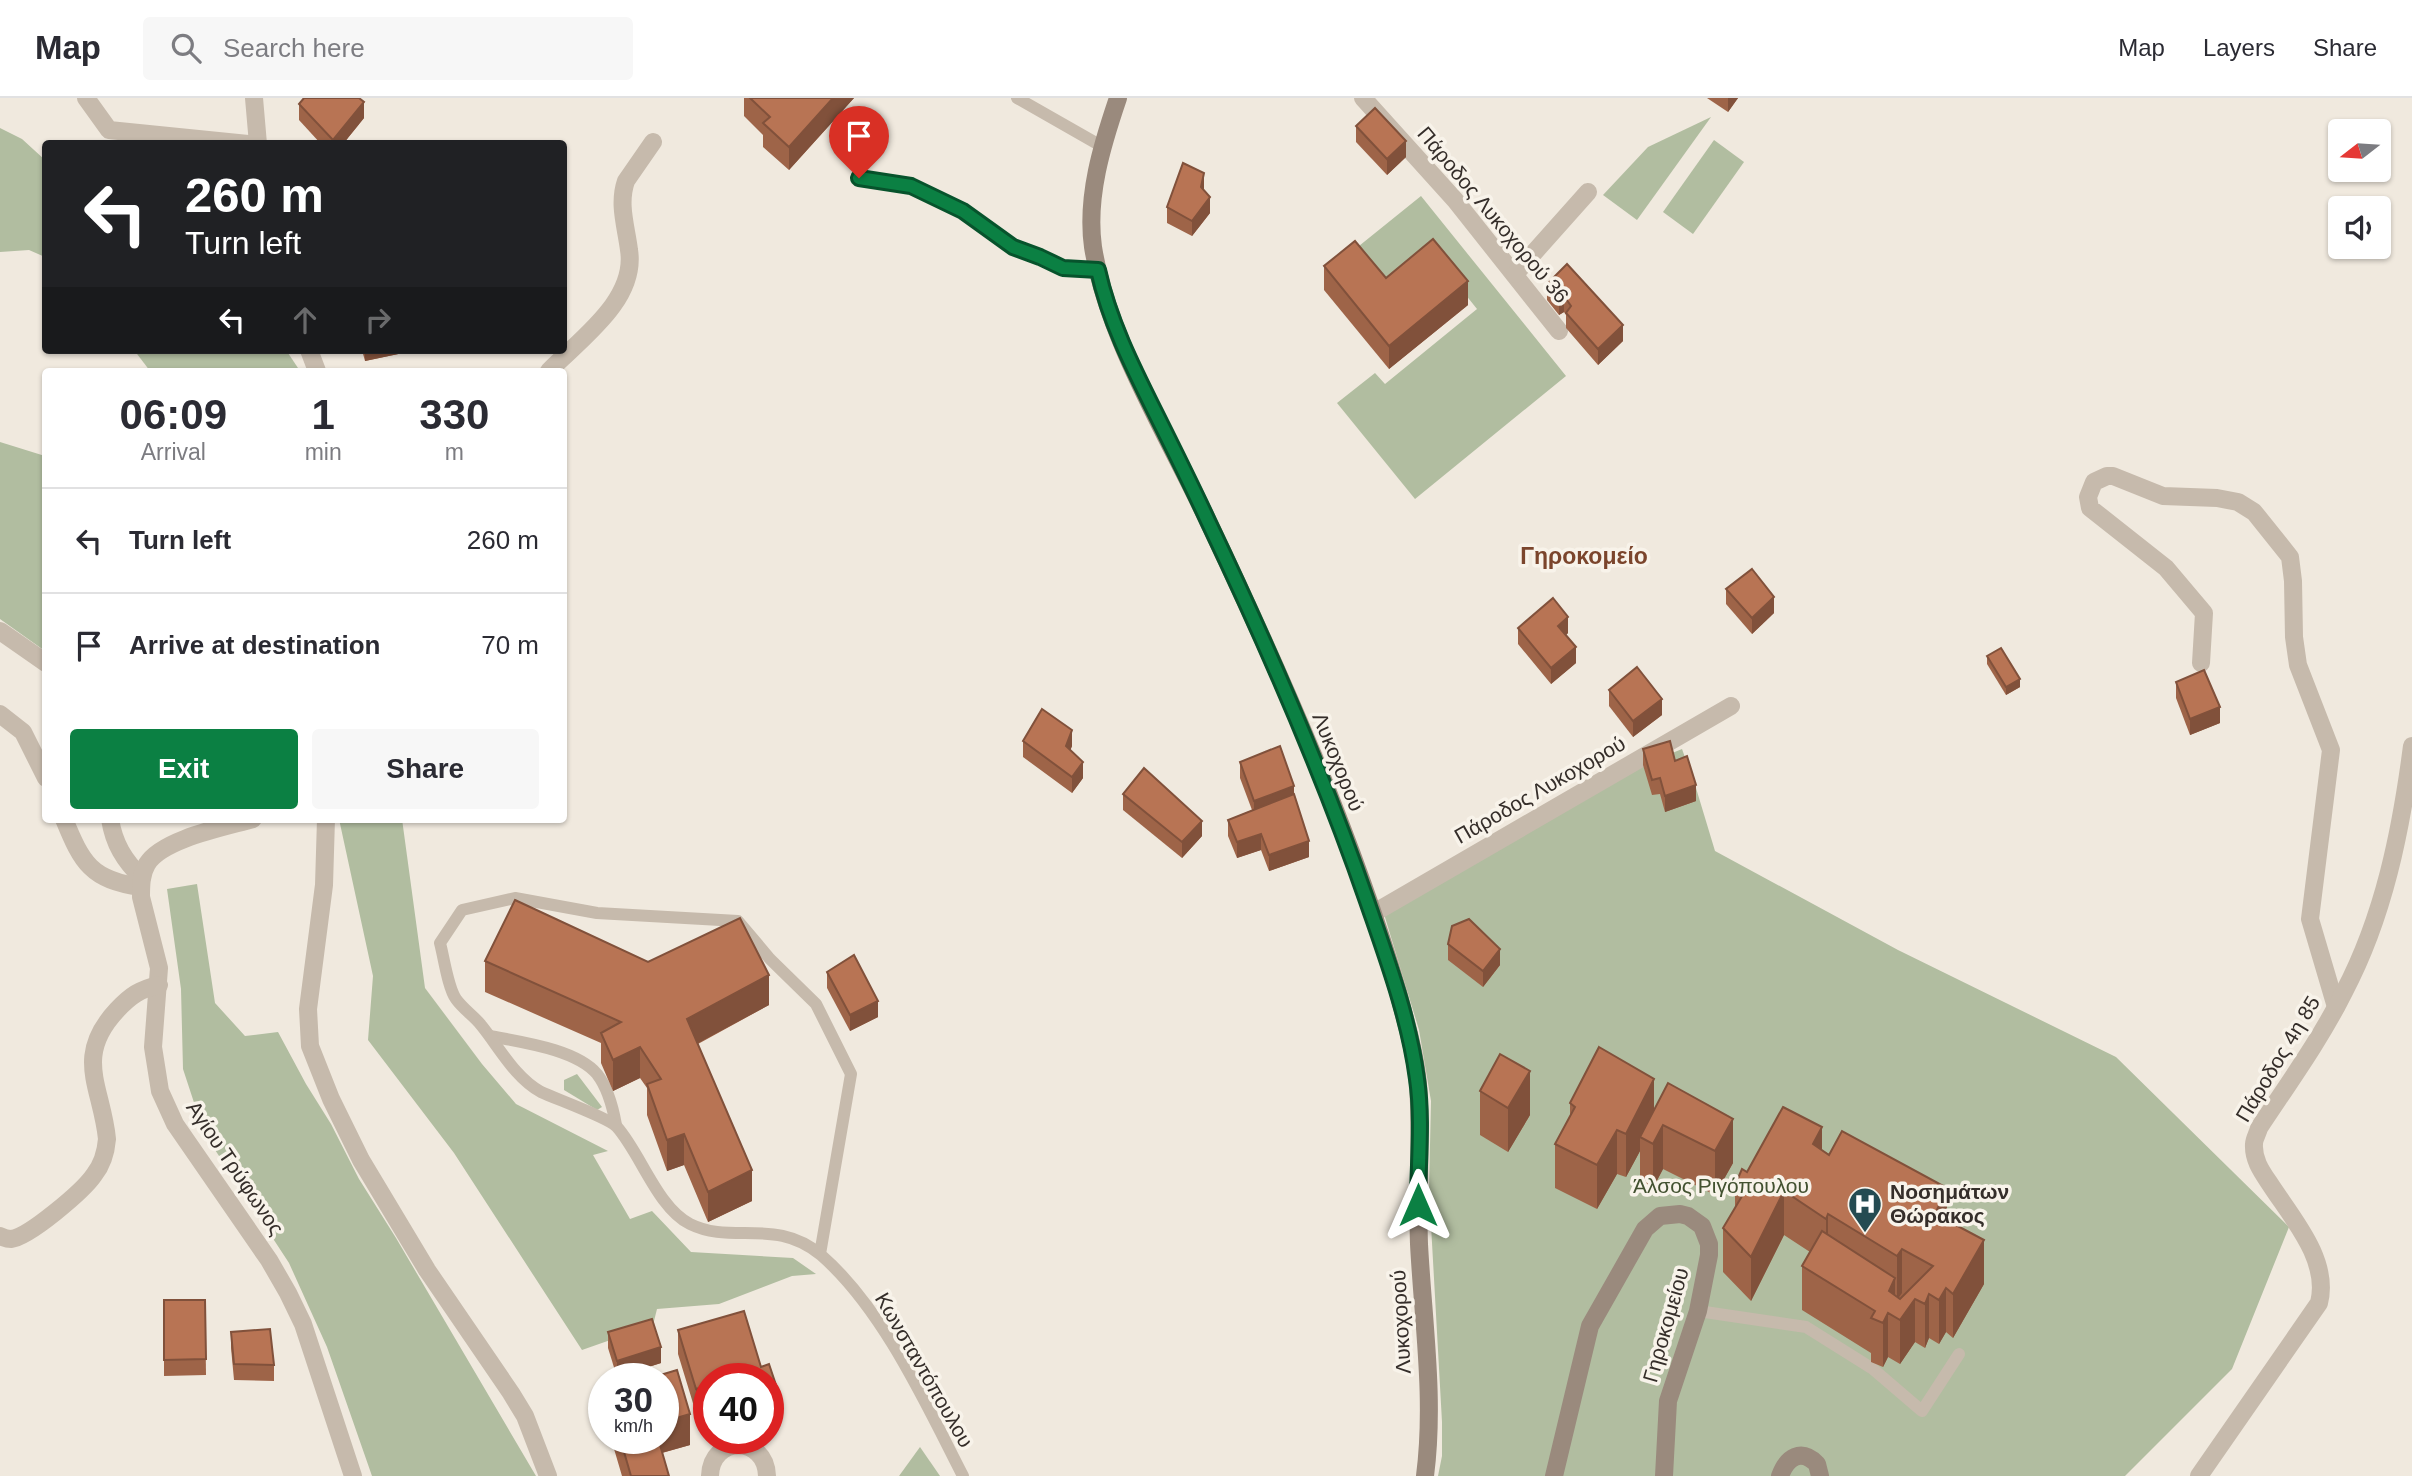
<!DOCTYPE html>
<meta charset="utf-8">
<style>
body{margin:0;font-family:Helvetica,sans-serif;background:#f7f7f7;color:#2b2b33;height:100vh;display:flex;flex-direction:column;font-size:26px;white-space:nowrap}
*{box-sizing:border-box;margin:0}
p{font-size:23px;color:#7c7c81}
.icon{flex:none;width:38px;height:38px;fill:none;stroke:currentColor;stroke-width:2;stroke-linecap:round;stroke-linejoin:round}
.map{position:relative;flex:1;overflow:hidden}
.drawer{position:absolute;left:42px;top:270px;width:525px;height:455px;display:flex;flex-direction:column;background:#fff;border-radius:7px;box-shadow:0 2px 5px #0004}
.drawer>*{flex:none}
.top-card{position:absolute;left:42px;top:42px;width:525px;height:214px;border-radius:7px;box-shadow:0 2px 5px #0004;background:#202124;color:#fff;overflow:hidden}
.needle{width:46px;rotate:253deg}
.fabs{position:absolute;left:2328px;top:21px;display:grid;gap:14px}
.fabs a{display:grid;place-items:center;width:63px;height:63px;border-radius:7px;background:#fff;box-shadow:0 2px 5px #0004;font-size:35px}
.speed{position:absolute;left:588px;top:1265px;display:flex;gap:14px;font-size:35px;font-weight:700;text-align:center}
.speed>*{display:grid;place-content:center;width:91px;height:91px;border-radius:50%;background:#fff;box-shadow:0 2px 5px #0004;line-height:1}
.speed small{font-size:18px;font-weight:400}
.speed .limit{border:10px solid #d22;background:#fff;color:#111}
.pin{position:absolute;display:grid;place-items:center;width:60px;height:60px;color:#fff;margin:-72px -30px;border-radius:50% 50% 50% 0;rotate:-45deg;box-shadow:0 0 7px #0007}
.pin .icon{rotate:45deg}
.me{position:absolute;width:77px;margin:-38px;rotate:0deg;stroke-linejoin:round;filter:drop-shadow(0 0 5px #0008)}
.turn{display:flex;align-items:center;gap:24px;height:147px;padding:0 28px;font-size:32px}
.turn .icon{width:91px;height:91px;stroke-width:2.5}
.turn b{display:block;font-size:49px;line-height:60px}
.lanes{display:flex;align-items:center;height:66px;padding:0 28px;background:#0003;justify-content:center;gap:35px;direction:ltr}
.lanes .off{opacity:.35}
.eta{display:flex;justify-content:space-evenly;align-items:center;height:119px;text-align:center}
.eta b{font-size:42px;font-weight:700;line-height:49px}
.cta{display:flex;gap:14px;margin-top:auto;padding:14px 28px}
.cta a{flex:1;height:80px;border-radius:7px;background:#0b8043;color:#fff;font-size:28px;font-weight:700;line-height:80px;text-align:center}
.cta a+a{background:#f7f7f7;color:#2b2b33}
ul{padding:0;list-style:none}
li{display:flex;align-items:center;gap:21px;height:105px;padding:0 28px;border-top:2px solid #e1e1e2}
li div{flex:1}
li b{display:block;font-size:26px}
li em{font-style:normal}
header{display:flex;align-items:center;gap:42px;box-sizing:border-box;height:98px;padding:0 35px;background:#fff;border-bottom:2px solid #e1e1e2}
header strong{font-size:33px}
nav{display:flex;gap:38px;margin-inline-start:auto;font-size:24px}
.search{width:490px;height:63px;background:#f7f7f7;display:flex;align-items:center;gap:18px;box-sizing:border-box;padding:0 24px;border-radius:7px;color:#7c7c81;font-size:26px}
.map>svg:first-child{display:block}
.green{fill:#b1bda0}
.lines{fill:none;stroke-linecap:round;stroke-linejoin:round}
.lane{stroke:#c6baac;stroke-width:12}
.street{stroke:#c6baac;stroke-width:18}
.secondary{stroke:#9a8a7d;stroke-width:18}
.wall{fill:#9e6448}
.shaded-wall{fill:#81513b}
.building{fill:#b87454;stroke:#81513b;stroke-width:2}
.route-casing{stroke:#07532c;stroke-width:18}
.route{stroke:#0b8043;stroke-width:12}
.labels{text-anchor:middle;stroke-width:7;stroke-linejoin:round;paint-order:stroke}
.street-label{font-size:21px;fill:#352e2a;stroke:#f8f3ea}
.park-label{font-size:21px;fill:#425130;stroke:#f8f3ea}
.poi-label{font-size:21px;font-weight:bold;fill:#352e2a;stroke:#f8f3ea;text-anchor:start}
.neighbourhood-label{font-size:23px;font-weight:bold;fill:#7b452c;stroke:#f8f3ea}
</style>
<header>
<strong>Map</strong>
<div class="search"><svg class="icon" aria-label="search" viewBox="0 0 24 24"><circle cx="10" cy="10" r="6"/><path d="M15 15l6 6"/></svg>Search here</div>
<nav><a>Map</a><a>Layers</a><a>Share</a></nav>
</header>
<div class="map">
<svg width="2412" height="1378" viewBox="0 0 2412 1378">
<rect width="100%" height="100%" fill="#f0e9de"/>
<!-- green -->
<g class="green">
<path d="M1711,19L1637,122L1603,97L1648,49Z"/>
<path d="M0,30L22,41L45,62V159L29,152L0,154Z"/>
<path d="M1714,42L1744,64L1693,136L1663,114Z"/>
<path d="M1421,98L1566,278L1415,401L1337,305L1375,275L1385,286L1477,211L1433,156L1387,193L1354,152Z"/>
<path d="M134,252H286L300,273H150Z"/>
<path d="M0,344L45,358V553L0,521Z"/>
<path d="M1682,651L1696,690L1715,753L1898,852L2116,959L2289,1129L2232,1271L2125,1378H1438L1442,1358V1324L1429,1091L1431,1003L1419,932L1384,816L1643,667Z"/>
<path d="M339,721H402L425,890L482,966L516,1006L608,1053L593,1057L630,1121L652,1113L691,1154L793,1160L816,1176L792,1178L719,1206L657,1211L653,1227L582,1252L454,1055L368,942L373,878Z"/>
<path d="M197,786L215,905L245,938L278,934L306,986L331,1026L359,1081L396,1140L536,1378H372L327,1249L289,1165L204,1035L183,971L181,891L167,791Z"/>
<path d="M577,976L602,1009L597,1012L564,992V982Z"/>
<path d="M920,1349L940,1378H899Z"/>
</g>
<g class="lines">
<!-- lane -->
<g class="lane">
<path d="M1017,0L1103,49"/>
<path d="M859,80L911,88L963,113L1013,149L1040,159L1063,170L1098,172"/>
<path d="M490,938C520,944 576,951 597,976C608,990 613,1010 616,1027"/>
<path d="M820,1156L851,976L816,906L770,861L738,823L597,815L515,800L462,812L440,845C444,860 448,890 456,901C463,911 474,918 481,927C499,949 515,980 541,994C556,1001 609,1020 617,1029C641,1056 657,1109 690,1126C732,1147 776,1119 821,1157C883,1211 926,1306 963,1378"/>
<path d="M1698,1213L1806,1229L1873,1271L1922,1313L1959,1256"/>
</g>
<!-- street -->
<g class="street">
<path d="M86,0L109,32L248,46"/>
<path d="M254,0L258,46"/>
<path d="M1363,0L1455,102L1559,233"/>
<path d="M1515,176L1588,94"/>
<path d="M309,252L317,273"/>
<path d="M549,273C580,241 637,202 629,152C626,128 618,106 626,83L653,44"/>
<path d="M0,533L46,565"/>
<path d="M2201,565L2204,515L2166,470L2090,410L2088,399L2094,384L2107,378H2113L2163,398L2217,400L2238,404L2254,414L2290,459L2293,483L2294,539L2298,567L2331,652L2310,821L2336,909"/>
<path d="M0,616L23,634L46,680"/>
<path d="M64,721C82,765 91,782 141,789"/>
<path d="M110,721C114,746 124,762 142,780"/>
<path d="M253,721C225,729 162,741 147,766C141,776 141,788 141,799L159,870L153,949L160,993L175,1026L269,1162L288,1195L303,1226L353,1378"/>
<path d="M326,721L324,787L308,911L310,948L331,1001L361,1062L427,1172L511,1295L525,1318L548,1378"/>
<path d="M1372,816L1731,608"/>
<path d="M0,1138C4,1140 6,1141 11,1141C29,1139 83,1093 94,1077C102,1067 106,1053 107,1041C102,989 73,959 117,912C130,898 140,891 159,887"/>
<path d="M710,1378C711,1337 766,1337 767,1378"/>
<path d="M2199,1378L2319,1205C2330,1162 2292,1120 2270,1086C2262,1074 2253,1062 2254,1046C2254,1041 2258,1035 2259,1030C2288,986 2320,942 2344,894C2384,818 2401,733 2412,648"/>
</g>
<!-- secondary -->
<g class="secondary">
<path d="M1118,0C1102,47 1086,99 1093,149C1108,242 1168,337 1208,423C1280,575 1350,732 1398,894C1406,924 1415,955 1418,986C1422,1039 1417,1093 1419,1146C1423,1223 1435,1301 1425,1378"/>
<path d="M1554,1378L1590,1228L1645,1131L1660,1118L1680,1116L1688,1118L1702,1128L1709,1146V1157L1698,1213L1668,1303L1664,1378"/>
<path d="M1780,1378C1787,1359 1801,1350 1817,1366L1820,1378"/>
</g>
</g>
<!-- wall -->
<g class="wall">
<path d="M744,0H854L789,72L763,49V37L744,18Z"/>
<path d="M1707,0H1738L1728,14Z"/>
<path d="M299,6L364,20L343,46H321L299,22Z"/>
<path d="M1356,28L1406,59L1387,77L1356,44Z"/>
<path d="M1204,91V93L1210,115L1192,138L1167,125V109Z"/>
<path d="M1567,166L1623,243L1598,267L1566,230V217L1564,214L1559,217L1547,202V186Z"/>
<path d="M1324,168L1386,180L1468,207L1389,271L1324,192Z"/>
<path d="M362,252H403V255L365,263Z"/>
<path d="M1726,491L1774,515L1752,536L1726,506Z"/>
<path d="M1518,530L1568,535L1566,537L1576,565L1551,586L1518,546Z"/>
<path d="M1987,558L2020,589L2006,597L1987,566Z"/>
<path d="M2176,584L2220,625L2190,637L2176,600Z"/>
<path d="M1609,592L1662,617L1633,639L1609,608Z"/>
<path d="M1023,643L1072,648L1070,652L1083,680L1072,695L1023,659Z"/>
<path d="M1643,651L1675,663L1696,703L1665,714L1660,696L1652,697L1643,667Z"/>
<path d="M1240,664L1294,698L1309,759L1269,773L1261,752L1237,760L1228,738V722L1252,712L1240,680Z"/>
<path d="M1123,696L1202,738L1182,760L1123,712Z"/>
<path d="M1448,846L1500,867L1483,889L1448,862Z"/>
<path d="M485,863L648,864L769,907L698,946L752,1103L708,1124L684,1067L667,1073L647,1017V990L640,980L613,993L601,965V945L485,894Z"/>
<path d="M827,874L878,919L850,933L827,890Z"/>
<path d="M1480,993L1530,1017L1508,1054L1480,1037Z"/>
<path d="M1570,1005L1654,1011L1733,1065L1715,1097L1663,1071L1653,1090L1640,1083V1053L1626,1079L1617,1076L1597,1111L1555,1090V1046L1570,1018Z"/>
<path d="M1822,1052L1947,1122L1984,1186L1953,1240L1946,1234L1939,1246L1929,1240L1925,1250L1915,1244L1900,1266L1888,1259L1883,1269L1871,1264V1255L1802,1212V1168L1810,1154L1784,1137L1751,1203L1723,1174V1130L1735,1110V1087L1747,1074Z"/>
<path d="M164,1202H205L206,1277L164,1278Z"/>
<path d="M678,1232L761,1269L778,1316L709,1281V1314L708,1311L696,1315L678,1256Z"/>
<path d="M231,1234L274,1267V1283L234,1282L231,1250Z"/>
<path d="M608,1234L661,1265L617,1279L608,1250Z"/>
<path d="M612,1340H663L690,1347L662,1355L669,1378H622L612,1344Z"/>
</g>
<!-- shaded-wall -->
<g class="shaded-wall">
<path d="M833,0H854L789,72V49Z"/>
<path d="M1728,0H1738L1728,14Z"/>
<path d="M364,4V20L343,46H333V42Z"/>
<path d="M1406,43V59L1387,77V61Z"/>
<path d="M1204,75V91L1201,105V89Z"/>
<path d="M1210,99V115L1192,138V123Z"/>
<path d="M1468,183V207L1389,271V248Z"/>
<path d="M1564,198V214L1559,217V201Z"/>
<path d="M1623,227V243L1598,267V251Z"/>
<path d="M365,252H403V255L365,263Z"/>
<path d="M1774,499V515L1752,536V520Z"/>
<path d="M1568,519V535L1558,544V528Z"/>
<path d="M1576,549V565L1551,586V570Z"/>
<path d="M2020,581V589L2006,597V589Z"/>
<path d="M1662,601V617L1633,639V623Z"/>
<path d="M2220,609V625L2190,637V621Z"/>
<path d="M1072,632V648L1066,664V648Z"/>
<path d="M1083,664V680L1072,695V679Z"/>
<path d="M1696,687V703L1665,714V698Z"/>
<path d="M1294,688V704L1254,719V703Z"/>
<path d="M1202,723V738L1182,760V744Z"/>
<path d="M1261,736V752L1237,760V744Z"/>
<path d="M1309,743V759L1269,773V757Z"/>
<path d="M1500,851V867L1483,889V873Z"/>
<path d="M769,877V907L687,951V921Z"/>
<path d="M878,903V919L850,933V917Z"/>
<path d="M640,949V980L613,993V962Z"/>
<path d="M1530,973V1017L1508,1054V1010Z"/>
<path d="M1654,981V1025L1640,1039V1053L1626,1079V1036Z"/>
<path d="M1733,1021V1065L1715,1097V1053Z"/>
<path d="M1663,1027V1071L1653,1090V1046Z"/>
<path d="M1822,1029V1073L1813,1046Z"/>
<path d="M1617,1032V1076L1597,1111V1067Z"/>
<path d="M684,1036V1067L667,1073V1042Z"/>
<path d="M752,1072V1103L708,1124V1094Z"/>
<path d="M1947,1090V1134L1935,1116Z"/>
<path d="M1784,1093V1137L1751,1203V1159Z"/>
<path d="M1828,1116V1160L1826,1165V1121Z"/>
<path d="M1984,1142V1186L1953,1240V1196Z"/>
<path d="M1902,1151V1195L1897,1202V1158Z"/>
<path d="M1895,1180V1219L1889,1193Z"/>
<path d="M1946,1190V1234L1939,1246V1202Z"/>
<path d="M1929,1196V1240L1925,1250V1206Z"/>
<path d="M1915,1201V1244L1900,1266V1222Z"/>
<path d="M1888,1215V1259L1883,1269V1225Z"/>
<path d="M661,1249V1265L617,1279V1263Z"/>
<path d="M708,1288V1311L696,1315V1291Z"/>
<path d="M778,1293V1316L768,1319V1296Z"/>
<path d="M690,1316V1347L654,1357V1340H663V1324Z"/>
</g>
<!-- building -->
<g class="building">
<path d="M304,0H359L364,4L333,42L299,6Z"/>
<path d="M750,0H833L789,49L763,25L770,19Z"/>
<path d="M1375,10L1406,43L1387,61L1356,28Z"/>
<path d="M1183,65L1204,75L1201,89L1210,99L1192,123L1167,109Z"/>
<path d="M1433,141L1468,183L1389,248L1324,168L1355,143L1386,180Z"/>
<path d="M1567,166L1623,227L1598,251L1566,215L1571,208L1564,198L1559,201L1547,186Z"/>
<path d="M1752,471L1774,499L1752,520L1726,491Z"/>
<path d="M1553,500L1568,519L1558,528L1576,549L1551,570L1518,530Z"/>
<path d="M2001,550L2020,581L2006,589L1987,558Z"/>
<path d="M1637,569L1662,601L1633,623L1609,592Z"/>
<path d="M2204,572L2220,609L2190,621L2176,584Z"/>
<path d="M1042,611L1072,632L1066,648L1083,664L1072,679L1023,643Z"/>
<path d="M1670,643L1675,663L1687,658L1696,687L1665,698L1660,680L1652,682L1643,651Z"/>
<path d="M1280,648L1294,688L1254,703L1240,664Z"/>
<path d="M1144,670L1202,723L1182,744L1123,696Z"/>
<path d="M1294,696L1309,743L1269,757L1261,736L1237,744L1228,722Z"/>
<path d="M515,802L648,864L740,820L769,877L687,921L752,1072L708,1094L684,1036L667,1042L647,986L661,981L640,949L613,962L601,935L621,924L485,863Z"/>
<path d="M1469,821L1500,851L1483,873L1448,846L1452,828Z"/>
<path d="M854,857L878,903L850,917L827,874Z"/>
<path d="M1599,949L1654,981L1626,1036L1617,1032L1597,1067L1555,1046L1575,1009L1570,1005Z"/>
<path d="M1500,956L1530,973L1508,1010L1480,993Z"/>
<path d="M1668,985L1733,1021L1715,1053L1663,1027L1653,1046L1640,1039Z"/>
<path d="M1783,1009L1822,1029L1813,1046L1829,1057L1842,1033L1947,1090L1935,1116L1984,1142L1953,1196L1946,1190L1939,1202L1929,1196L1925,1206L1915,1201L1900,1222L1888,1215L1883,1225L1871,1220L1875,1213L1802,1168L1822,1133L1895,1180L1889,1193L1900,1201L1933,1168L1902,1151L1897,1158L1828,1116L1826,1121L1784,1093L1751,1159L1723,1130L1745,1093L1735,1087L1742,1071L1747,1074Z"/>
<path d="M164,1202H205L206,1261L164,1262Z"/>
<path d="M744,1213L761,1269L769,1266L778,1293L768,1296V1281H709V1290L708,1288L696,1291L678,1232Z"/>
<path d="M652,1221L661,1249L617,1263L608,1234Z"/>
<path d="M270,1231L274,1267L234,1266L231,1234Z"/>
<path d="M677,1272L690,1316L663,1324V1281H647Z"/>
<path d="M620,1340H658L669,1378H631Z"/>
</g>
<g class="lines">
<!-- route casing -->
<g class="route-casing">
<path id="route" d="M859,80L911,88L963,113L1013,149L1040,159L1063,170L1098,172C1109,222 1132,268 1155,314C1173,350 1191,386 1208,423C1267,547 1322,673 1367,803C1387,861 1409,920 1417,981C1423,1022 1418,1066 1418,1107"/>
</g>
<!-- route -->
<use href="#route" class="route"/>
</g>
<!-- icons -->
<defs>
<g id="hospital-pin" transform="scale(1.75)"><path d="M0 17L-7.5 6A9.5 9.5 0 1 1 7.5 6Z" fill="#244b52" stroke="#f8f3ea"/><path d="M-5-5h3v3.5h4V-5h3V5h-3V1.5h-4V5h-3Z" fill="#fff"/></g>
</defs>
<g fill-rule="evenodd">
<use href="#hospital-pin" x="1865" y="1106"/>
</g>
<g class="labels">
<!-- street labels -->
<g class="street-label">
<text transform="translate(1493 117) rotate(50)" y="7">Πάροδος Λυκοχορού 36</text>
<text transform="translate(1338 664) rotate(68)" y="7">Λυκοχορού</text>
<text transform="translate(1540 692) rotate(-30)" y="7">Πάροδος Λυκοχορού</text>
<text transform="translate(2278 961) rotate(-59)" y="7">Πάροδος 4η 85</text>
<text transform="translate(235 1070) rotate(56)" y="7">Αγίου Τρύφωνος</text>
<text transform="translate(1401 1224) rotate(-93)" y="7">Λυκοχορού</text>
<text transform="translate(1666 1227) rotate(-74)" y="7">Γηροκομείου</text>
<text transform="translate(924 1272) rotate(60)" y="7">Κωνσταντόπουλου</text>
</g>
<!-- park labels -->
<g class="park-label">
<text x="1721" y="1095">Άλσος Ριγόπουλου</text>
</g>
<!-- poi labels -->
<g class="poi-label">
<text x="1890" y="1101">Νοσημάτων<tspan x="1890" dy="24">Θώρακος</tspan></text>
</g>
<!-- neighbourhood labels -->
<g class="neighbourhood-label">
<text x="1584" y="466">Γηροκομείο</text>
</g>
</g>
</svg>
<div class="fabs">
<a><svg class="needle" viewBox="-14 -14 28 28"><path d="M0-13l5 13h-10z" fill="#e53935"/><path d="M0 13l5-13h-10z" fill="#7c7c81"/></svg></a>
<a><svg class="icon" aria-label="sound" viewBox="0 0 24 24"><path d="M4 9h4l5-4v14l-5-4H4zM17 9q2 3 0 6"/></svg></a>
</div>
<div class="speed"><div>30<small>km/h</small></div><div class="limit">40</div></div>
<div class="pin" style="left:859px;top:80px;background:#d93025"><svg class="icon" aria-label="arrive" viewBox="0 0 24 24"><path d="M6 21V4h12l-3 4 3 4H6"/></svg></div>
<svg class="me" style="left:1418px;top:1107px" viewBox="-20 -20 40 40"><path d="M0-17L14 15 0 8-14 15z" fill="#0b8043" stroke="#fff" stroke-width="4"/></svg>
<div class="top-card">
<div class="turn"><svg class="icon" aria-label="left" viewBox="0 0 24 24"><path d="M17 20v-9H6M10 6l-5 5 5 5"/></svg><div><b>260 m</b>Turn left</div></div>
<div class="lanes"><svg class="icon" aria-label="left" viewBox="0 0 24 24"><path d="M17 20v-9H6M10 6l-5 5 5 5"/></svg><svg class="icon off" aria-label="ahead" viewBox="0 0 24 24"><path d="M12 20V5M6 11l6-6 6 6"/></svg><svg class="icon off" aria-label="right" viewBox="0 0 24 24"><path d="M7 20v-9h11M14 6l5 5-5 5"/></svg></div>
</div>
<section class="drawer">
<div class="eta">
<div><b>06:09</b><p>Arrival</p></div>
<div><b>1</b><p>min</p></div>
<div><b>330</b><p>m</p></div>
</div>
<ul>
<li><svg class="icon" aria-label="left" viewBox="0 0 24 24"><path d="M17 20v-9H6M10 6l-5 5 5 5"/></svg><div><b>Turn left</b></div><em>260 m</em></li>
<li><svg class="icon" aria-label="arrive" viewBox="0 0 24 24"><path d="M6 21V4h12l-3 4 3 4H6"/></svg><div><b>Arrive at destination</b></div><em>70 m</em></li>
</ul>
<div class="cta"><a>Exit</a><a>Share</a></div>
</section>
</div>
